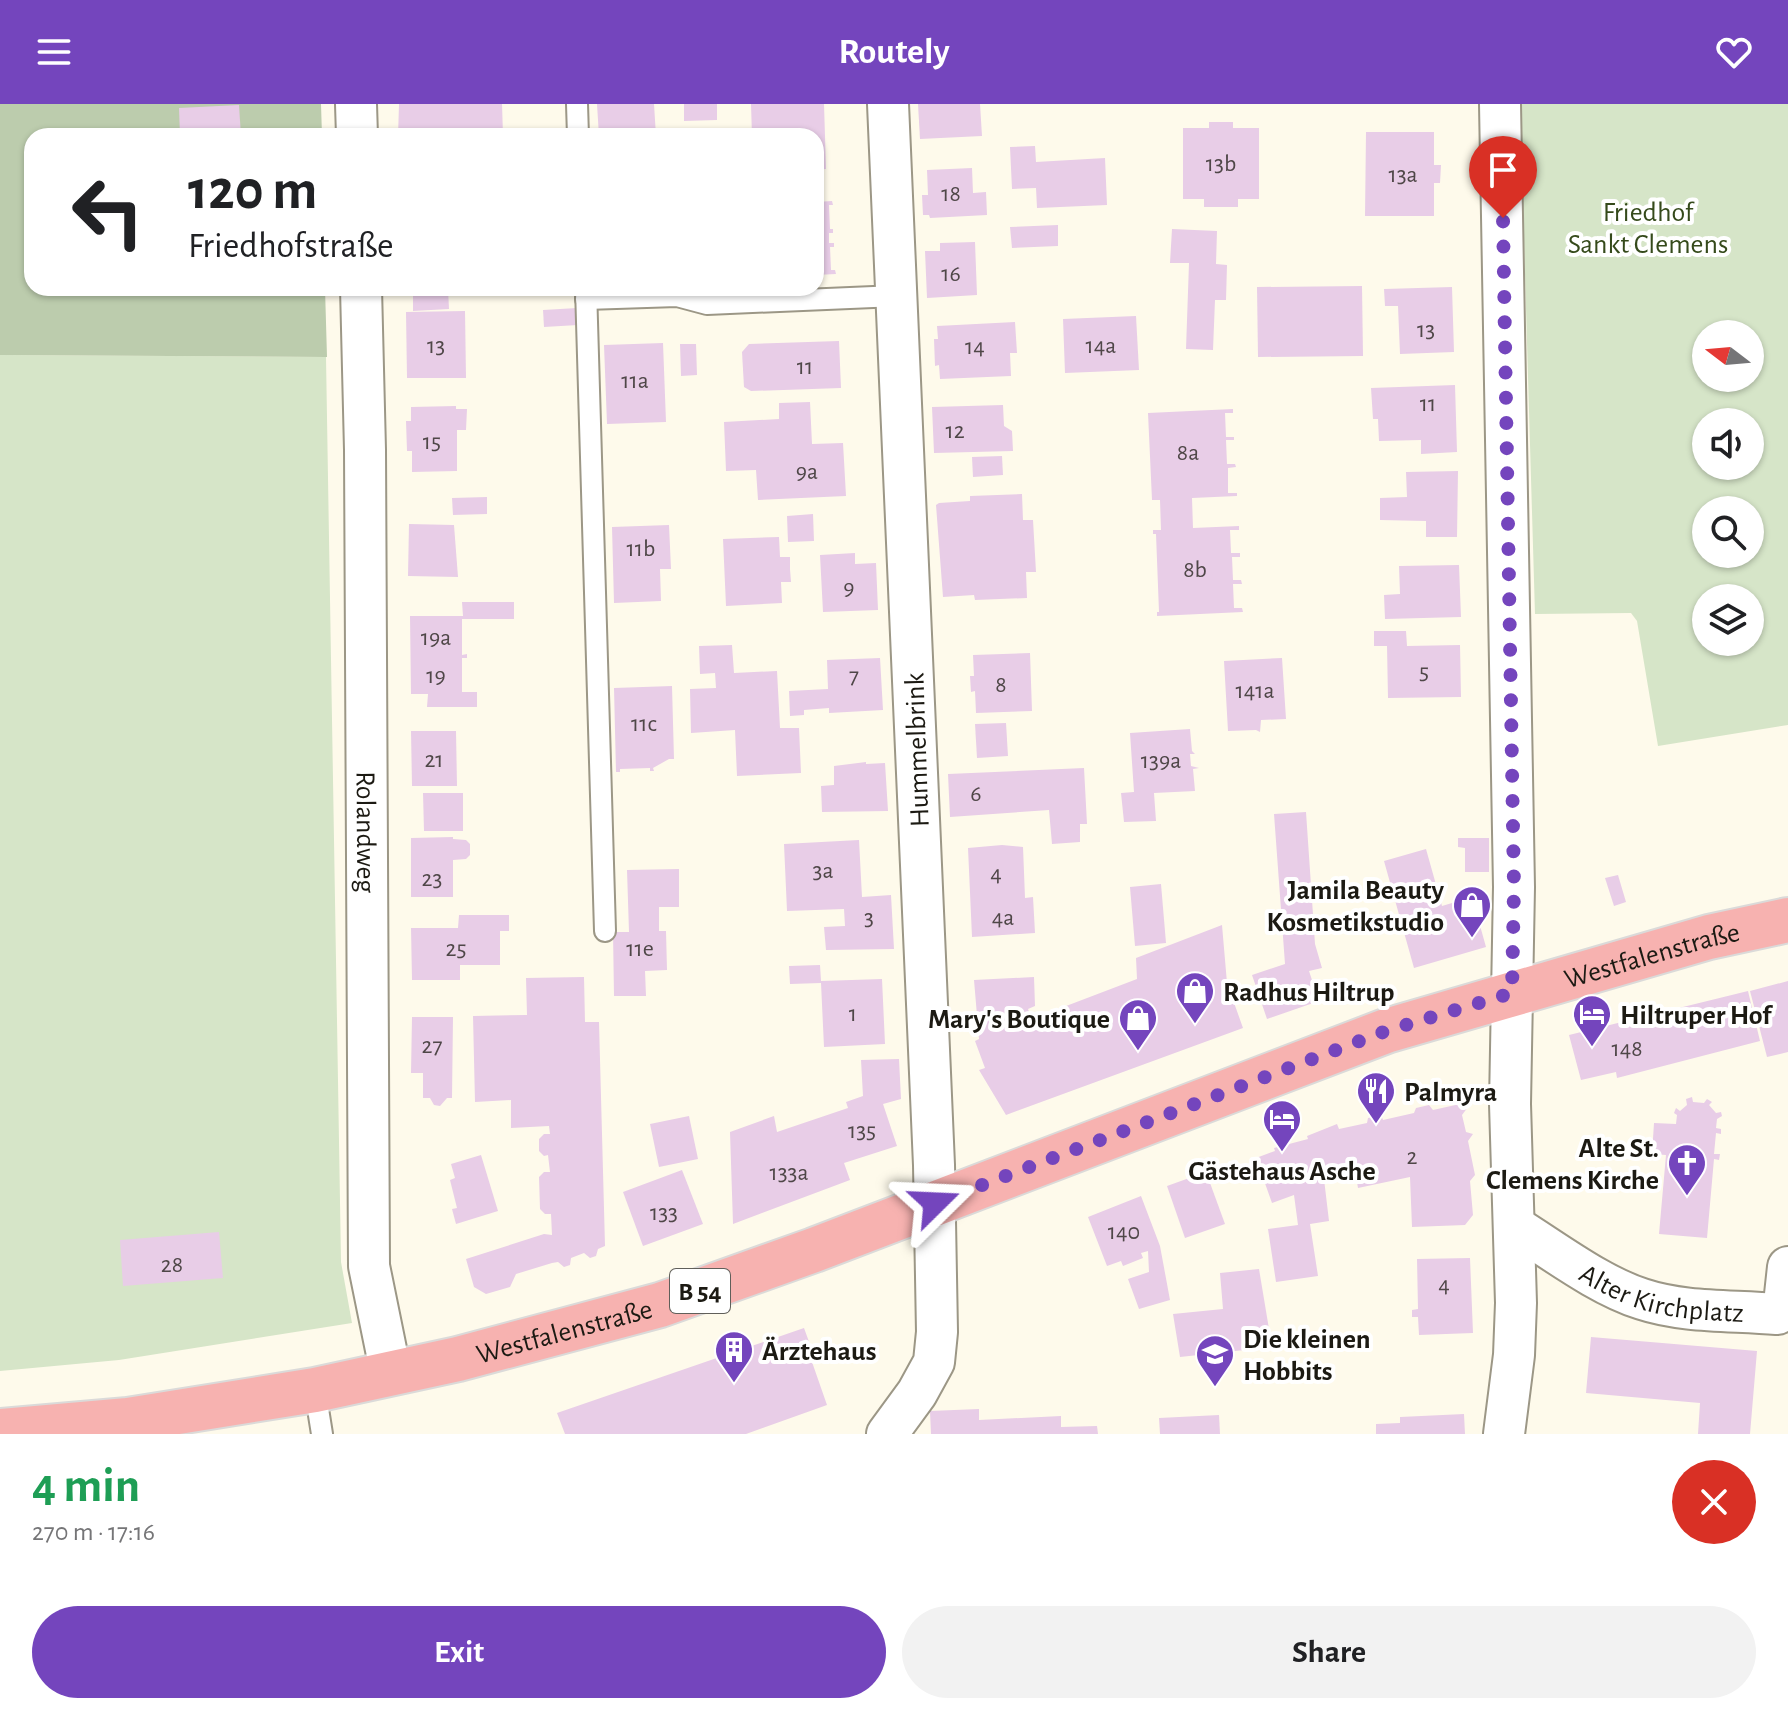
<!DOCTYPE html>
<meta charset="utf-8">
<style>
body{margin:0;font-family:"Alegreya Sans",sans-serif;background:#f2f2f2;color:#202124;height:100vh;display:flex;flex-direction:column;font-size:30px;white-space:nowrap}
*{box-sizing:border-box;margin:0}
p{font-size:26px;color:#757577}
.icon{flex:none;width:44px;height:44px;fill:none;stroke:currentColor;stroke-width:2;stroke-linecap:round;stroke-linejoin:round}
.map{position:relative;height:1330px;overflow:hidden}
.sheet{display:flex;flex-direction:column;background:#fff;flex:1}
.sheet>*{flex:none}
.hud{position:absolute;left:24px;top:24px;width:800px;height:168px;border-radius:24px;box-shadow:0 2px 6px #0004;background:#fff;color:#202124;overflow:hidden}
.needle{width:52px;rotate:286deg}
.buttons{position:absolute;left:1692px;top:216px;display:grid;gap:16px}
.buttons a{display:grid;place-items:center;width:72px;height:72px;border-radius:50%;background:#fff;box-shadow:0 2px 6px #0004;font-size:40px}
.pin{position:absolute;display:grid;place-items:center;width:68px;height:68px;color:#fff;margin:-82px -34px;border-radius:50% 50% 50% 0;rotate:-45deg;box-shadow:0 0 8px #0007}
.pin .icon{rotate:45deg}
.me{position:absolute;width:88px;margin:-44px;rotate:69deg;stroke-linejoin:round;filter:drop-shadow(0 0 6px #0008)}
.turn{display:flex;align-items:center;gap:28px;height:168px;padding:0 32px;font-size:36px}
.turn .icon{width:104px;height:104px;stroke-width:2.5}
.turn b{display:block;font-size:56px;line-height:68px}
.round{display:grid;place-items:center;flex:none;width:84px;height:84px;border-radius:42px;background:#f2f2f2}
.headline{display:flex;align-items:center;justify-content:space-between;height:136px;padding:0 32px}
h1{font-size:48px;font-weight:700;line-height:60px;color:#1e9e55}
.button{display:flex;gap:16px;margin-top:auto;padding:16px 32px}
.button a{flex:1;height:92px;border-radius:48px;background:#7445bd;color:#fff;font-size:32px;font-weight:700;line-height:92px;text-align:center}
.button a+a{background:#f2f2f2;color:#202124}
header{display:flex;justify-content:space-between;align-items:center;height:104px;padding:0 32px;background:#7445bd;color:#fff;font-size:36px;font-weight:700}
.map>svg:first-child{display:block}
.green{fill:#d6e5c8;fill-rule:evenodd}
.forest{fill:#bcccad}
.building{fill:#e8cde7}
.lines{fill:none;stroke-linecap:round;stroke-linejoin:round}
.lane-casing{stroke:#9c9786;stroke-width:24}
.street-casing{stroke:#9c9786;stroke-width:44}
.primary-casing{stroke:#dbdad9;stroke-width:48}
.lane{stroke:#fff;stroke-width:20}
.street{stroke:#fff;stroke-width:40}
.primary{stroke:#f7b2b0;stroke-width:44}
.route{stroke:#7445bd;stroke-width:14;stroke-dasharray:0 25.2}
.labels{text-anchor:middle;stroke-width:8;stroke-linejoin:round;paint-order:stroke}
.number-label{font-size:24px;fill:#4f4748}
.shield{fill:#fff;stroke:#605f5a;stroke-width:2}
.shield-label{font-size:26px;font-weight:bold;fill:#1c1a13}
.park-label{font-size:28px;fill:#354a1b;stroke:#fff}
.street-label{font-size:28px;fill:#1c1a13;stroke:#fff}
.poi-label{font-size:28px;font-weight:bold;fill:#1c1a13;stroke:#fff;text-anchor:start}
</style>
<header><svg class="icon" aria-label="menu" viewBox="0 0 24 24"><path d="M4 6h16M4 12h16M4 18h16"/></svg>Routely<svg class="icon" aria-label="heart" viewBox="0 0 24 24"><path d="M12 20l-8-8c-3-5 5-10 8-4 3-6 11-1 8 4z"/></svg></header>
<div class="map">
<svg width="1788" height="1330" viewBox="0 0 1788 1330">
<rect width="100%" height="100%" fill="#fefaeb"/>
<!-- green -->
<g class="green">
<path d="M1520,0H1788V621L1658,642L1637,517L1631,509L1535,510ZM1750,230V274H1706V230ZM1750,318V362H1706V318ZM1706,406H1750V450H1706ZM1706,494H1750V538H1706Z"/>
<path d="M0,251L326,253L341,1158L352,1219L119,1256L0,1267Z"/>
</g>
<!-- forest -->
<path class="forest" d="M0,0H321L322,32H32V184H325L327,253L0,251Z"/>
<!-- building -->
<g class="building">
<path d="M399,0H502L503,32H398Z"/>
<path d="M597,0H654L656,32H599Z"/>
<path d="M684,0H717V16L684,17Z"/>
<path d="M751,0H824L826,65L816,66V32H752Z"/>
<path d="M918,0H980L982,32L920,35Z"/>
<path d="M239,1L241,32H180L179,4Z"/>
<path d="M1209,18H1233V24H1259V95H1238V103H1204V95H1183V24H1209Z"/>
<path d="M1366,28H1434V61H1441L1440,79H1434V112H1365Z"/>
<path d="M1035,42L1036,58L1105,54L1107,101L1037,104L1036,84L1012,85L1010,43Z"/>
<path d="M972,64L973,89L986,88L987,111L930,114L929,111H923L922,91H928L927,66Z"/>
<path d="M832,97L833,101H829L830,125H833V129H829V139H834V143H830L831,166H835L836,170L816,171V98Z"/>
<path d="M1058,121V142L1012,144L1010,123Z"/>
<path d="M1172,125L1217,127L1216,160L1227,161L1226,196H1215L1213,246L1186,245L1189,159H1170Z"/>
<path d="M975,138L977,191L927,194L925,147H940V139Z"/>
<path d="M1362,182L1363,252L1258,253L1257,183Z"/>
<path d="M1452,183L1454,248L1400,250L1398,202H1385L1384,185Z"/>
<path d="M413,184L448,185L449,205L413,207Z"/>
<path d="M577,204L578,221L544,223L543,206Z"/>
<path d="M465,207L466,274H407L406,208Z"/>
<path d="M1136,212L1139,266L1065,269L1063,215Z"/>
<path d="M1015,218L1017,249H1010L1011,272L940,275L939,261L935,262L934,235H938L937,222Z"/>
<path d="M839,237L841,284L751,287L744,283L742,248L749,240Z"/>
<path d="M663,239L666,318L607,320L604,241Z"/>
<path d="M680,240H696L697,271L681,272Z"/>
<path d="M1455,281L1457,348L1421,350V336L1379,337L1378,315H1373L1371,284Z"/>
<path d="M810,298L812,340L843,339L846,392L758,396L756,366L726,367L724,318L779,315V299Z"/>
<path d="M1003,301L1004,322L1012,327L1013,347L934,349L932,303Z"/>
<path d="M456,302V305H467L466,326H457V367L412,368V347H407L406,317H411V303Z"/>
<path d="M1233,305V309H1225L1226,333H1234V336H1226L1227,360H1235L1236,363L1228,364V389H1237V392L1192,394L1193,424L1239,422V426H1230L1231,449H1240V453H1232L1233,476H1241L1242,480H1233L1234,504H1242L1243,508L1157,512V508H1159L1156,430H1153V426H1161L1160,396H1152L1148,309Z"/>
<path d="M1002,352L1003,371L973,373L972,353Z"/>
<path d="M1458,367L1457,433H1426V417L1380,416V394L1407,393L1406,368Z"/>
<path d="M1022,390L1023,416H1033L1036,468H1026L1027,494L975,496L974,491L943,493L936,401L939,399L970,397V392Z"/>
<path d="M487,393V410L453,411L452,394Z"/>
<path d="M813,410L814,437L788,438L787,412Z"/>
<path d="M409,420L454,421L458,473L408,472Z"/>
<path d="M669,421L671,465H660L661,497L614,499L612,423Z"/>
<path d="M779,433L780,453H790V465L791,478H781L782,499L726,502L723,435Z"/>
<path d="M855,449V460L876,459L878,506L823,508L820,451Z"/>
<path d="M1459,461L1461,513L1385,515L1384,491L1400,490L1399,462Z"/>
<path d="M462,498H514V515H462V551L467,550V554H462V588H477V603H427L428,590H411L410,512H463Z"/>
<path d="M1374,527H1406L1407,542L1460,541L1461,593L1388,594L1387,542H1374Z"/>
<path d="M732,541L734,569L777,567L780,624H799L801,669L737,672L735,626L691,629L690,585L716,584L715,569L700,570L699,542Z"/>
<path d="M1030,549L1032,607L976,609L975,587L971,588L970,572H974L973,551Z"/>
<path d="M880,554L883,606L829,609V604L804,606V611L790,612L789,587L828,585L827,556Z"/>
<path d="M1282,554L1286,615L1261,616L1260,628L1256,626L1228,627L1224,557Z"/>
<path d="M672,582L674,655H669L653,664L654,667H650V664L620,665V668H616L614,584Z"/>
<path d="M1006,619L1008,652L977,654L975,620Z"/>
<path d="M1190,625L1192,647L1195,650H1190L1191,662L1199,664L1193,665L1195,687L1154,689L1156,717L1124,718L1121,689L1134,688L1130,629Z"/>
<path d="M411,627H456L457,682H412Z"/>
<path d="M866,658V660L885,659L888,707L822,708L821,682L834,681V662Z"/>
<path d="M1084,664L1087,720H1080V738L1052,740L1049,706L950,713L948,670Z"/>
<path d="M423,689H463V727H424Z"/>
<path d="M1306,708L1315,840L1322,864L1309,867L1319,897L1267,915L1252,871L1285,860L1274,710Z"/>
<path d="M453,733V735L466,736L470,740V751L466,755L453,756V793H411V734Z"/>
<path d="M1458,734H1489V768H1465V744L1458,743Z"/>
<path d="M859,736L862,793L891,791L894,845L826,846L824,823L845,822L844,805L787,807L784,740Z"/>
<path d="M1002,741L1023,743L1025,794L1033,793L1035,829L972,833L968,744Z"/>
<path d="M1426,745L1442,802L1472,793L1486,843L1414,864L1384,757Z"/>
<path d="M679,765V803H659V827H666L667,866L645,867L646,892H614L613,828H629L627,766Z"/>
<path d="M1618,771L1626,798L1614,802L1605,774Z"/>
<path d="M1161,780L1166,839L1135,842L1130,783Z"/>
<path d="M459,811H509V827H500V861H460V876H412L411,824H458Z"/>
<path d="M1222,821L1227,879L1243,924L1006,1011L979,966L985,964L975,937L979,935L974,876L1034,873L1035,902L1028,905L1032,915L1137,875L1136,854Z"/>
<path d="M820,861L821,877L882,875L885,940L824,943L821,879L790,880L789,862Z"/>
<path d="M584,873L585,918H599L605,1142L598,1145L596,1152L590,1154L584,1149L571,1154L570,1161L564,1163L558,1158L552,1159L516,1170L510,1183L486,1190L474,1183L466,1155L544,1130L552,1131L551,1110H545L540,1105L539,1073L544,1068H550L548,1051L544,1052L539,1047V1035L544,1030H550L549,1022L511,1024V996L475,998L473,912L527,911L526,874Z"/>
<path d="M1788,877V948L1767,953L1750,887Z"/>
<path d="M1748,887L1760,937L1617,974L1616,968L1581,976L1569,931Z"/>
<path d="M412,913H453L452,994H447L440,1002L434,1001L430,994H423V969H411Z"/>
<path d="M899,955L901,995L883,1000L897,1042L844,1059L850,1076L733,1120L730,1028L774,1012L777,1028L848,1004L846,998L863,992L861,956Z"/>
<path d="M1692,993L1693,998L1704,999L1707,995L1712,998L1709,1001L1716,1009L1721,1008L1722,1012L1717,1015L1716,1024L1721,1025V1030L1716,1029L1714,1050H1720L1719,1056L1714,1055L1707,1134L1659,1130L1666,1051L1652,1050L1654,1019L1676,1020L1677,1011L1674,1009L1676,1004L1680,1007L1687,1001L1686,995Z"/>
<path d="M1460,1000L1468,1003L1462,1011L1466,1028L1473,1030L1468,1037L1475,1071L1470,1077L1473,1111L1465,1121L1412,1123L1410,1073L1358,1084L1355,1066L1324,1075L1329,1117L1310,1120L1318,1172L1276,1178L1268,1125L1298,1121L1294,1091L1272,1099L1256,1054L1275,1047L1274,1044L1308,1035L1307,1032L1337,1020L1339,1025L1367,1019L1368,1014L1381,1011L1383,1016L1414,1009L1416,1004L1429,1001L1433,1006Z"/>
<path d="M689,1012L698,1055L659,1063L650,1020Z"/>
<path d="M481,1051L498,1107L456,1120L452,1105L457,1104L450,1076L455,1074L451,1060Z"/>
<path d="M682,1066L703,1120L643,1142L623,1088Z"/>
<path d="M1206,1068L1225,1120L1185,1134L1167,1082Z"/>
<path d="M1141,1092L1160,1142L1170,1196L1139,1205L1128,1175L1149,1168L1148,1147L1141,1149L1143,1154L1123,1162L1121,1157L1107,1162L1088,1113Z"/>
<path d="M219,1128L223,1174L123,1182L120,1136Z"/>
<path d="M1470,1154L1473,1229L1419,1231L1418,1213H1412V1206L1418,1205L1417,1155Z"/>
<path d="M1259,1165L1272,1243L1180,1253L1173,1210L1223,1205L1220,1169Z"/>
<path d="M804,1224L816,1257L812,1258L827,1301L746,1330H565L557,1309Z"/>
<path d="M1591,1233L1757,1247L1750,1330H1698L1700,1299L1586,1289Z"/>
<path d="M979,1305V1316L1061,1312V1323L1097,1322L1098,1330H931L930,1307Z"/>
<path d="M1464,1310L1465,1330H1376V1320L1400,1319V1313Z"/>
<path d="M1219,1311L1220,1330H1160L1159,1314Z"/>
</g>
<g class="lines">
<!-- lane casing -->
<g class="lane-casing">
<g id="lane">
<path d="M577,0L578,32"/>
<path d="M586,184L605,827"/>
<path d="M586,195L677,192L707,200L897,192"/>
<path d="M315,1286L322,1330"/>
</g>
</g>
<!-- street casing -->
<g class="street-casing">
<g id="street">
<path d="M356,0L357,32"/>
<path d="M1500,0L1514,783L1510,1000L1516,1199L1514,1251L1504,1330"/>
<path id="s1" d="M361,184L365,346L369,1162L391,1270"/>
<path id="s2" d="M1514,1122C1553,1146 1598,1181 1642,1195C1684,1209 1733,1206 1777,1210L1784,1200L1788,1163"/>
<path d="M887,1330L917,1289L934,1258L937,1228L934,1061L888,0"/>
</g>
</g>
<!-- primary casing -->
<g class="primary-casing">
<g id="primary">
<path id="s3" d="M0,1327L128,1316L315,1286L458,1255L660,1201L814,1146L1386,927L1709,833L1788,816"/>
</g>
</g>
<!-- lane -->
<use href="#lane" class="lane"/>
<!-- street -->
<use href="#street" class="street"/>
<!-- primary -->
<use href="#primary" class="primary"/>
</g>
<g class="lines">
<!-- route -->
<path class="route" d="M935,1099L1386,927L1512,889L1514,783L1503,114"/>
</g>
<!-- icons -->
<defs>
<g id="shop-pin" transform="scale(2)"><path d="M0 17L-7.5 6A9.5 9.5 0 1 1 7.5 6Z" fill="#7445bd" stroke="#fff"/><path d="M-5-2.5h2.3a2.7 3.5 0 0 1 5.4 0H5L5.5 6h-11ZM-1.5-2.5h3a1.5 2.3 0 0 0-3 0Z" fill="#fff"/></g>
<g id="hotel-pin" transform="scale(2)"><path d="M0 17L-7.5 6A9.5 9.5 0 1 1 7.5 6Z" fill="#7445bd" stroke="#fff"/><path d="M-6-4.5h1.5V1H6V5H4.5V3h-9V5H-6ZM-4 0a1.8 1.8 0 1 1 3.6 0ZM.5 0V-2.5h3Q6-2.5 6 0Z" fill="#fff"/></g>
<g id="restaurant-pin" transform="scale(2)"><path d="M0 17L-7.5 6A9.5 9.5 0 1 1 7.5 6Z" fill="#7445bd" stroke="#fff"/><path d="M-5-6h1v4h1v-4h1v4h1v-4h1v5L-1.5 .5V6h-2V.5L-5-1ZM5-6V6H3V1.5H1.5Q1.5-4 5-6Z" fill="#fff"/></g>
<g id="church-pin" transform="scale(2)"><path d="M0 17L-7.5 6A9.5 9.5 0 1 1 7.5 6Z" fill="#7445bd" stroke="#fff"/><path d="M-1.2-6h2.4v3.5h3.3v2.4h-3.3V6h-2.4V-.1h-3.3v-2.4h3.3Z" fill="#fff"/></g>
<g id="building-pin" transform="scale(2)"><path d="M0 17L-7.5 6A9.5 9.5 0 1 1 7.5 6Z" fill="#7445bd" stroke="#fff"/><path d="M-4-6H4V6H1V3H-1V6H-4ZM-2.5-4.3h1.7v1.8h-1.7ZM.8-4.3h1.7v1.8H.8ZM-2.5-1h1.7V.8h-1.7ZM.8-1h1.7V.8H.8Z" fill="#fff"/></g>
<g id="school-pin" transform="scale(2)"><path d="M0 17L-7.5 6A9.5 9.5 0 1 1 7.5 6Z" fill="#7445bd" stroke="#fff"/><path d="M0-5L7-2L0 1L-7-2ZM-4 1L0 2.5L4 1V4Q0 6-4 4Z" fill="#fff"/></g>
</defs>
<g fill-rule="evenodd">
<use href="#shop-pin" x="1472" y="801"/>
<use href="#shop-pin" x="1195" y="887"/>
<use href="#hotel-pin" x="1592" y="910"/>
<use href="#shop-pin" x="1138" y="914"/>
<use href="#restaurant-pin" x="1376" y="987"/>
<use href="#hotel-pin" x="1282" y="1015"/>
<use href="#church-pin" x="1687" y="1059"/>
<use href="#building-pin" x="734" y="1246"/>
<use href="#school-pin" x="1215" y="1250"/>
</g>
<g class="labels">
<!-- number labels -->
<g class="number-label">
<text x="1221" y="67">13b</text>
<text x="1403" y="78">13a</text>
<text x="951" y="97">18</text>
<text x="951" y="177">16</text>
<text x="1426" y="233">13</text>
<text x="436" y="249">13</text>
<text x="1101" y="249">14a</text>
<text x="975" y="250">14</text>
<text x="805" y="270">11</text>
<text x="635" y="284">11a</text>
<text x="1428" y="307">11</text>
<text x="955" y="334">12</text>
<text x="432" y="345">15</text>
<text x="1188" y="356">8a</text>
<text x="807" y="375">9a</text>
<text x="641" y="452">11b</text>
<text x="1195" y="473">8b</text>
<text x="849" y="491">9</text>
<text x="436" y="541">19a</text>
<text x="1424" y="575">5</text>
<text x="436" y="579">19</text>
<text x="854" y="579">7</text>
<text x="1001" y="588">8</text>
<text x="1255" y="594">141a</text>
<text x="644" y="627">11c</text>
<text x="434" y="663">21</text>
<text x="1161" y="664">139a</text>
<text x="976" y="697">6</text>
<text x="823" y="774">3a</text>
<text x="996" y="777">4</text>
<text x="432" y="782">23</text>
<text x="869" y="821">3</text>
<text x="1003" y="821">4a</text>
<text x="456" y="852">25</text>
<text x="640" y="852">11e</text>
<text x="853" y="917">1</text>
<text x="432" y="949">27</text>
<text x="1627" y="952">148</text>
<text x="862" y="1034">135</text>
<text x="1412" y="1060">2</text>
<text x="789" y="1076">133a</text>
<text x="664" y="1116">133</text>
<text x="1124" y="1135">140</text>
<text x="172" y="1168">28</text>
<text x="1444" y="1188">4</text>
</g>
<!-- shield labels -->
<rect class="shield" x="670" y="1165" width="60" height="44" rx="6"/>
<g class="shield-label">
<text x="700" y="1196">B 54</text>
</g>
<!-- park labels -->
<g class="park-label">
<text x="1648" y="117">Friedhof<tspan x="1648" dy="32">Sankt Clemens</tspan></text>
</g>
<!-- street labels -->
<g class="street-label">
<text transform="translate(916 646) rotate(-92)" y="10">Hummelbrink</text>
<text dy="10" stroke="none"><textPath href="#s1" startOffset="544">Rolandweg</textPath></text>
<text dy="10" stroke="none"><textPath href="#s3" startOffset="1726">Westfalenstraße</textPath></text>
<text dy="10" stroke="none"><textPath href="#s2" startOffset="166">Alter Kirchplatz</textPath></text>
<text dy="10" stroke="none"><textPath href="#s3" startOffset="574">Westfalenstraße</textPath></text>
</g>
<!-- poi labels -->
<g class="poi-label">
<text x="1444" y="795" text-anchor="end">Jamila Beauty<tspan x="1444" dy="32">Kosmetikstudio</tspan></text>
<text x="1223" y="897">Radhus Hiltrup</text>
<text x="1620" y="920">Hiltruper Hof</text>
<text x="1110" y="924" text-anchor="end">Mary's Boutique</text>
<text x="1404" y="997">Palmyra</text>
<text x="1659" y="1053" text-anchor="end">Alte St.<tspan x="1659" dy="32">Clemens Kirche</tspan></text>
<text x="1282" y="1076" text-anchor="middle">Gästehaus Asche</text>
<text x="1243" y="1244">Die kleinen<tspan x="1243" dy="32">Hobbits</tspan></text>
<text x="762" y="1256">Ärztehaus</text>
</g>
</g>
</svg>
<div class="buttons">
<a><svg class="needle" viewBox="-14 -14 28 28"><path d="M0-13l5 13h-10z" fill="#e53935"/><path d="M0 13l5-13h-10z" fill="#757577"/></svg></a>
<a><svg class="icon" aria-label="sound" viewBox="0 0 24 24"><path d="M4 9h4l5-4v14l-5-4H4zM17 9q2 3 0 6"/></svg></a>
<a><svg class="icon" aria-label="search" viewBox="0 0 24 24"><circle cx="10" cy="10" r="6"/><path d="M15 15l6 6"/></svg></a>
<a><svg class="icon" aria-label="layers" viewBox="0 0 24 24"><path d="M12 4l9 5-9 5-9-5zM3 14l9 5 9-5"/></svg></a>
</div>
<div class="pin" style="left:1503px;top:114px;background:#d93025"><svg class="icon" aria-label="arrive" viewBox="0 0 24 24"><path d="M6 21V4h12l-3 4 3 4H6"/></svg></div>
<svg class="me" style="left:935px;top:1099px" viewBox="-20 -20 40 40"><path d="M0-17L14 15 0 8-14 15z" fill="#7445bd" stroke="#fff" stroke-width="4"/></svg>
<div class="hud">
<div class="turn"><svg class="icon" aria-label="left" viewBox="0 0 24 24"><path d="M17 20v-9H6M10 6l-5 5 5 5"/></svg><div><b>120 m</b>Friedhofstraße</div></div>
</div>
</div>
<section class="sheet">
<div class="headline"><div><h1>4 min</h1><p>270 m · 17:16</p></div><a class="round" style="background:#d93025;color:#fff"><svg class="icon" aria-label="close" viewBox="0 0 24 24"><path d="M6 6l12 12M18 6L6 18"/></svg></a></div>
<div class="button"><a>Exit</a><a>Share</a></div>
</section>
